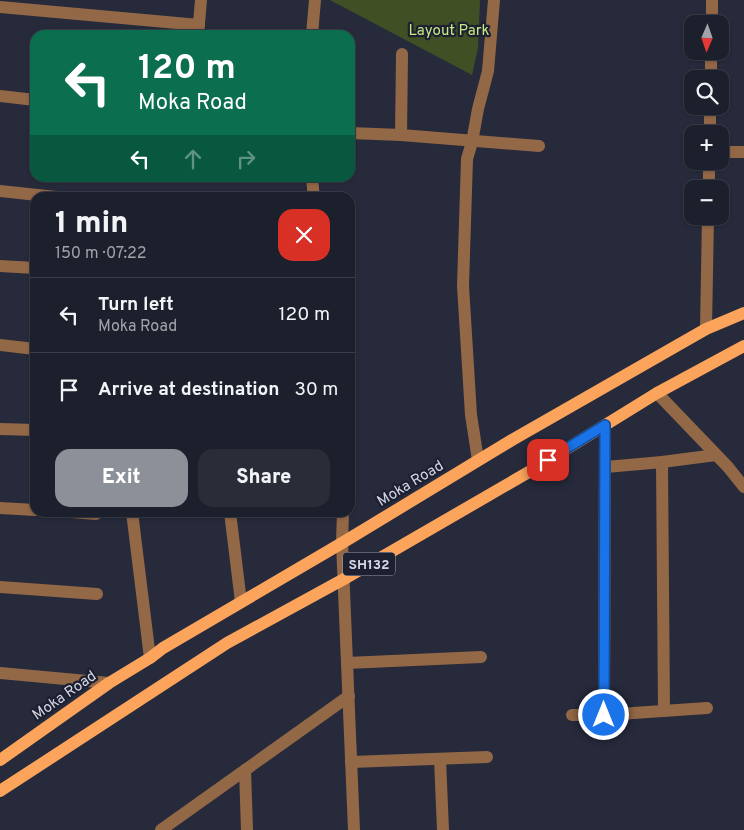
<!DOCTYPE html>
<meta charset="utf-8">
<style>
body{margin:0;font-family:Overpass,sans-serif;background:#292d38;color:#f1f3f6;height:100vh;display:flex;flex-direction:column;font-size:19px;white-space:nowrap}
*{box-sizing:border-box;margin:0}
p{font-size:16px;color:#a0a3a9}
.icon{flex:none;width:28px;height:28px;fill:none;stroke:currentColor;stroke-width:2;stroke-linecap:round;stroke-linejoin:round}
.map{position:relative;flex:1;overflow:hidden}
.panel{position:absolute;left:30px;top:192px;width:325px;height:325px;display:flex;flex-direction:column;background:#1c202c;border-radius:15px;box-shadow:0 1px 4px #0004,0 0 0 1px #3a3e48}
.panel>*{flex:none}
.guide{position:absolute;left:30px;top:30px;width:325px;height:152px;border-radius:15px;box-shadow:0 1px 4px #0004,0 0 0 1px #3a3e48;background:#0b6e4f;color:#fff;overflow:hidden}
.needle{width:32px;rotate:182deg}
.controls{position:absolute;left:684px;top:15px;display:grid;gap:10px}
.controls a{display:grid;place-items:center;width:45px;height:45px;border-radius:10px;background:#1c202c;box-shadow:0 1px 4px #0004,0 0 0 1px #3a3e48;font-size:25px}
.pin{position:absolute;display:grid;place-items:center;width:42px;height:42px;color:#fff;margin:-21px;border-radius:10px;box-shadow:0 2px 8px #0006}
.me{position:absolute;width:55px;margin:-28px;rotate:0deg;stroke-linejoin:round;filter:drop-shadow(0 0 4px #0008)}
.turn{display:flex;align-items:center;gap:18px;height:105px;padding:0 25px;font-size:22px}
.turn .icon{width:65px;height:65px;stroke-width:2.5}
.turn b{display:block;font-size:35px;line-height:42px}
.lanes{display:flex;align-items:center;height:48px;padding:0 25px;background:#0003;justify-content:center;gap:25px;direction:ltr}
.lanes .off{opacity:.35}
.round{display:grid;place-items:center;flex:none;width:52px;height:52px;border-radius:15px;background:#292d38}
.overview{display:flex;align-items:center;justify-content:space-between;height:85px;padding:0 25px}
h1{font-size:30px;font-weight:800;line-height:38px}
.button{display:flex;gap:10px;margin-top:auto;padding:10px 25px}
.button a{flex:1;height:58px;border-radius:15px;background:#8c9099;color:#fff;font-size:20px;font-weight:800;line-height:58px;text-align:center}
.button a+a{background:#292d38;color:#f1f3f6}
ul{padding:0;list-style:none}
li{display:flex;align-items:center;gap:15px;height:75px;padding:0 25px;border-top:1px solid #3a3e48}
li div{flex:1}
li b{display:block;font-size:19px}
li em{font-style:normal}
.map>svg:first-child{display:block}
.green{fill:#414f24}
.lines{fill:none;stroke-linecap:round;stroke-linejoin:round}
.minor{stroke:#936847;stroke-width:12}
.major{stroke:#fca45b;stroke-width:12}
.route-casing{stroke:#114b97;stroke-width:12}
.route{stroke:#1a73e8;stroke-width:9}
.labels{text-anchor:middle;stroke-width:4.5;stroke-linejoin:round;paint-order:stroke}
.shield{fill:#1c2031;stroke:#9da0ae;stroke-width:1}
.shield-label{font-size:14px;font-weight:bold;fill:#d4d7e3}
.park-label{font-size:15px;fill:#c7e884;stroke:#1c2031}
.street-label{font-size:15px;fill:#d4d7e3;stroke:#1c2031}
</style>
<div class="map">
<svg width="744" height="830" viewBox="0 0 744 830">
<rect width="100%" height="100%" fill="#262a3b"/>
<!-- green -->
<path class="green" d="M330,0H480L478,48L472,75Z"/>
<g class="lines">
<!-- minor -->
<g class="minor">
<path d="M0,7L199,25"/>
<path d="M712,24V0"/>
<path d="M198,35L201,0"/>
<path d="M312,35L315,0"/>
<path d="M711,79V51"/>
<path d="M0,96L35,100"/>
<path d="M350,133L401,135L539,146"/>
<path d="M710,134V106"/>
<path d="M401,135L402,54"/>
<path d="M720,152H744"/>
<path d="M312,178L314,198"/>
<path d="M709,189V161"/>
<path d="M0,191L56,197"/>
<path d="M0,266L35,268"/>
<path d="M706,329L708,216"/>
<path d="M0,345L35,349"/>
<path d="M657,393L728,467L744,487"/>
<path d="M0,429L35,430"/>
<path d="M478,460L471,415L463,286L467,159L472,142L478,109L488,71L494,0"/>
<path d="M662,462L664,711"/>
<path d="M606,467L662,462L716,455"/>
<path d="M0,508L35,510"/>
<path d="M71,512L96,514"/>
<path d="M132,512L150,658"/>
<path d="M230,512L241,602"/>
<path d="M343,512L342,543L354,830"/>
<path d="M0,587L97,594"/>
<path d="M347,663L481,657"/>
<path d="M0,673L109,683"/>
<path d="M572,715H604L707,708"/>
<path d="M604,715L605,425"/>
<path d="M440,759L443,830"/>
<path d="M351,762L487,757"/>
<path d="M245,770L247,830"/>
<path d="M161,830L349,696"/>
</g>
<!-- major -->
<g class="major">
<path d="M0,760L109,683L150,658L163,648L342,543L512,440L706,329L744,313"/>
<path d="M0,791L227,643L344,579L534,469L657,393L744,346"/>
</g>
</g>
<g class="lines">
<!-- route casing -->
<g class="route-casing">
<path id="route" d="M548,460L605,425L604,715"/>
</g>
<!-- route -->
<use href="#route" class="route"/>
</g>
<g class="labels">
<!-- shield labels -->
<rect class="shield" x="343" y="552.5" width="52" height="23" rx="4"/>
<g class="shield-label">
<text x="369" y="569">SH132</text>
</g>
<!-- park labels -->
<g class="park-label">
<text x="449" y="35">Layout Park</text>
</g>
<!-- street labels -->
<g class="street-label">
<text transform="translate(410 483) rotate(-31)" y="5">Moka Road</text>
<text transform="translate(64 695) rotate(-35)" y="5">Moka Road</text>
</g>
</g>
</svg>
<div class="controls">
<a><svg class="needle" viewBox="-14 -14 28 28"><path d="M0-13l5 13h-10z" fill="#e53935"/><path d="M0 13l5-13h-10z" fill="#a0a3a9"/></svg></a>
<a><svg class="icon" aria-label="search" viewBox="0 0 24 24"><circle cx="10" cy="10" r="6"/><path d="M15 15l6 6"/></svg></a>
<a>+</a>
<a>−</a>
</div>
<div class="pin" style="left:548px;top:460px;background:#d93025"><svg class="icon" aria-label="arrive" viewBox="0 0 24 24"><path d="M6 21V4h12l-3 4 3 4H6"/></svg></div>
<svg class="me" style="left:604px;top:715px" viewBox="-20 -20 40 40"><circle r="17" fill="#1a73e8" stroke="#fff" stroke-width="3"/><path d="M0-11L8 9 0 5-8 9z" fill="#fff"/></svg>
<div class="guide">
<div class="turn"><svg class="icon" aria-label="left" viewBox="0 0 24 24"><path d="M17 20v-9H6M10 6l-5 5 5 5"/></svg><div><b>120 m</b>Moka Road</div></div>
<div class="lanes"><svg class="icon" aria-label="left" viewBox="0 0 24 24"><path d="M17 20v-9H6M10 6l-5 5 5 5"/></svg><svg class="icon off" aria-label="ahead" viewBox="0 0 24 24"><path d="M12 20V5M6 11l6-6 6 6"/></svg><svg class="icon off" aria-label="right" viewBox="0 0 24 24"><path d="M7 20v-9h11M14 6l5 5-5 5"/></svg></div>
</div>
<section class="panel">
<div class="overview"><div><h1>1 min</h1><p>150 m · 07:22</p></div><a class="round" style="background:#d93025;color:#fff"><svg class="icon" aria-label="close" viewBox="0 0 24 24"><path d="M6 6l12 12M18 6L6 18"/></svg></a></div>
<ul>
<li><svg class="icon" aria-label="left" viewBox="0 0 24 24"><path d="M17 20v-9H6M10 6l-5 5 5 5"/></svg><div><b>Turn left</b><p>Moka Road</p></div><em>120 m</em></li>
<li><svg class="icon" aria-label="arrive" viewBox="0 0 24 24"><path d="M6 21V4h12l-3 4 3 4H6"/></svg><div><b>Arrive at destination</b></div><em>30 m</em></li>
</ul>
<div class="button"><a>Exit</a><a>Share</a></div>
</section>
</div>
